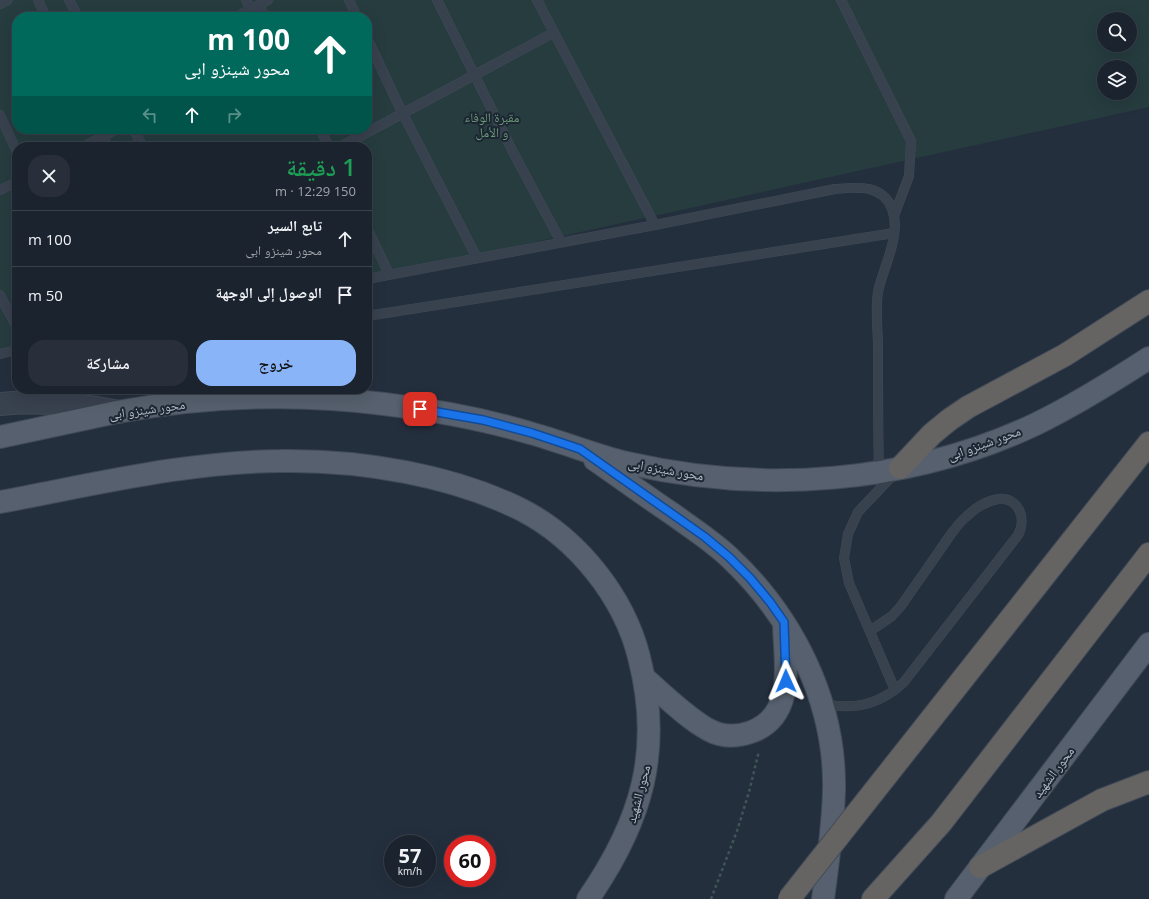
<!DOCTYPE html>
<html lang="ar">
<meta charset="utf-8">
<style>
body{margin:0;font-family:"Open Sans","Noto Naskh Arabic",sans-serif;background:#282f3a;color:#f1f3f6;direction:rtl;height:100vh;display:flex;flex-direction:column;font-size:15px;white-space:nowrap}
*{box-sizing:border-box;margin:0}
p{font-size:13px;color:#a0a4aa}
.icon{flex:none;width:22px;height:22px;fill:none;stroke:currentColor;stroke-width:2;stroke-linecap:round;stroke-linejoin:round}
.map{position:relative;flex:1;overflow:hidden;direction:ltr}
.sheet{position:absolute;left:12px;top:142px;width:360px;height:252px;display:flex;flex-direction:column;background:#1b232e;border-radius:16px;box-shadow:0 4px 16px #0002,0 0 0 1px #39404a;direction:rtl}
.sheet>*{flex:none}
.top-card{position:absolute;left:12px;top:12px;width:360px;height:122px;border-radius:16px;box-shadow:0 4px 16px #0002,0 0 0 1px #39404a;direction:rtl;background:#00695c;color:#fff;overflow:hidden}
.tools{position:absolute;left:1097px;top:12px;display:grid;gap:8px}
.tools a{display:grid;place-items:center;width:40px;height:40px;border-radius:50%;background:#1b232e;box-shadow:0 4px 16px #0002,0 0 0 1px #39404a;font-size:20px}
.speed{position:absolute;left:384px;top:835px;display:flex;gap:8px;font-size:20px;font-weight:700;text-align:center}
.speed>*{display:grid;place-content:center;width:52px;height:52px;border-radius:50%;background:#1b232e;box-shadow:0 4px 16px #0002,0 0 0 1px #39404a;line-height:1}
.speed small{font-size:10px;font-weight:400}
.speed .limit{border:6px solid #d22;background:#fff;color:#111}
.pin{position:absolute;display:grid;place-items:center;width:34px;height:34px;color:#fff;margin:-17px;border-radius:8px;box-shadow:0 2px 6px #0006}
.me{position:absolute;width:44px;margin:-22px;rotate:359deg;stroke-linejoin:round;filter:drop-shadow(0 0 3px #0008)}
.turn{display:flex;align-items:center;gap:14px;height:84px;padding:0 16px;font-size:18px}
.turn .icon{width:52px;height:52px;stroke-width:2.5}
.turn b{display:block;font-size:28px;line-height:34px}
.lanes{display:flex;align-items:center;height:38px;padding:0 16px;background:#0003;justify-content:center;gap:20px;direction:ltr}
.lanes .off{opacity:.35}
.round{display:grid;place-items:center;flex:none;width:42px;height:42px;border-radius:16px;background:#282f3a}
.summary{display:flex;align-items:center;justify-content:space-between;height:68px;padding:0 16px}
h1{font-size:24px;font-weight:600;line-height:30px;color:#1e9e55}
.cta{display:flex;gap:8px;margin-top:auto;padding:8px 16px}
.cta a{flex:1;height:46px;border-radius:16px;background:#8ab4f8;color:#111;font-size:16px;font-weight:600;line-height:46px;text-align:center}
.cta a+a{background:#282f3a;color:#f1f3f6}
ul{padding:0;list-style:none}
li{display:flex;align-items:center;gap:12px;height:56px;padding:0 16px;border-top:1px solid #39404a}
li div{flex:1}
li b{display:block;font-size:15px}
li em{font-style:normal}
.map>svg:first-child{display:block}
.green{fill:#263c3f;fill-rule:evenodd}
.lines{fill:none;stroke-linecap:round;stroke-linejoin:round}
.service-casing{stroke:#414a57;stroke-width:10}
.tertiary-casing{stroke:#414a57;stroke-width:24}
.primary-casing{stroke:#414a57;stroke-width:24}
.trunk-casing{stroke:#434c59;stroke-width:24}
.path{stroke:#3f5557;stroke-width:2.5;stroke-dasharray:3 3;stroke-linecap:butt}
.service{stroke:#38414e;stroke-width:9}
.tertiary{stroke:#38414e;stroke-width:22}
.primary{stroke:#56606e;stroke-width:22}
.trunk{stroke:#656462;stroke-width:22}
.trunk-bridge-casing{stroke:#434c59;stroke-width:24;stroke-linecap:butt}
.trunk-bridge{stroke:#656462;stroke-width:22}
.route-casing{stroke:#114b97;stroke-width:10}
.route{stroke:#1a73e8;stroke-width:7}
.labels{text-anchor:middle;stroke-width:4;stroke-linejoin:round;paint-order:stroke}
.park-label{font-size:13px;fill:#6b9a76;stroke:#1d2633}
.street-label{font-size:13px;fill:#b4bcc9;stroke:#1d2633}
</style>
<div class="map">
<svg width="1149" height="899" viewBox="0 0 1149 899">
<rect width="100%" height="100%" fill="#242f3e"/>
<!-- green -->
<path class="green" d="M0,0H1149V107L367,279V147H17V355L0,359ZM17,17H367V129H17ZM1104,19H1130V45H1104ZM1104,67H1130V93H1104Z"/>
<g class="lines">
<!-- service casing -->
<g class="service-casing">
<g id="service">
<path d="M38,0L46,17"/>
<path d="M69,0L78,17"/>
<path d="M246,0L251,9"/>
<path d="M349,0L357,17"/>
<path d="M437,0L512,150L561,242"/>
<path d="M537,0L655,225"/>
<path d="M841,0L911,141L909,176L894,216"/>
<path d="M0,4L8,0"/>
<path d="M259,5L265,17"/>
<path d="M236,17L268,0"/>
<path d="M367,38L400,108L477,258"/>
<path d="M0,115L17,152"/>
<path d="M99,129L108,147"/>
<path d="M133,129L143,147"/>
<path d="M320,129L329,147"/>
<path d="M83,147L117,129"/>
<path d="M340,147L553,33"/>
<path d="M0,190L17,182"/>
<path d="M367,228L389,274"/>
<path d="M367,279L655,225L835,189C857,187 883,184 892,209C902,235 883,267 878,292C875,309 878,330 878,347C878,388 878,430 879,472"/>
<path d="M0,295L17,328"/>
<path d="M367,316L894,233"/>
<path d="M0,354L17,350"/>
<path d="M895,473L858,512L848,534L844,558L849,583L895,690"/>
<path d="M822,703C853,711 881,704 904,682L1018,535C1027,519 1019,497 998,499C986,501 974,509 966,517C955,526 948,539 940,550C927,569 914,587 901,606L892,616L870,631"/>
</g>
</g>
<!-- tertiary casing -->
<g class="tertiary-casing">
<path id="tertiary" d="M0,404C40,400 80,404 119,412"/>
</g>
<!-- primary casing -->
<g class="primary-casing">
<g id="primary">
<path d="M0,437C39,429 78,420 117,412C204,396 297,393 384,404C434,410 483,419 530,433C563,442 594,455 627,463C762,494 909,484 1036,424C1075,405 1112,382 1149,358"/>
<path d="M595,460C621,478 647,497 674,515C693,529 712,541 729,557C793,617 836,702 834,791C833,827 828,863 823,899"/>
<path d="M0,502C92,485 189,461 283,461C361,460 452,475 522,510C578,539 624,597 639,657C663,750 642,821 588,899"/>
<path d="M644,678C663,694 688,719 709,730C722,737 737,737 751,732C796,716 785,663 784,625"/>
<path d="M956,899L1149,644"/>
</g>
</g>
<!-- trunk casing -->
<g class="trunk-casing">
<g id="trunk">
<path d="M900,468L932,434L949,420L968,407L1065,355L1149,301"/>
<path d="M1037,585L1149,443"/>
<path d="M980,867L1102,800L1149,782"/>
<path d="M873,899L941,823L1149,554"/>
</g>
</g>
<!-- path -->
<path class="path" d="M711,899L737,831L749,792L759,751"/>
<!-- service -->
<use href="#service" class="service"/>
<!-- tertiary -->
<use href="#tertiary" class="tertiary"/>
<!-- primary -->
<use href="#primary" class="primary"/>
<!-- trunk -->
<use href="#trunk" class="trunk"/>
<!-- trunk-bridge casing -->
<g class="trunk-bridge-casing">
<path id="trunk-bridge" d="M789,899L1037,585"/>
</g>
<!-- trunk-bridge -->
<use href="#trunk-bridge" class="trunk-bridge"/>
</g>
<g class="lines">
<!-- route casing -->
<g class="route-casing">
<path id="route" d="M420,409L483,420L532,433L580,449L705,537L729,557L750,578L770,602L784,622L786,681"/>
</g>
<!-- route -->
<use href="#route" class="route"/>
</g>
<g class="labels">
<!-- park labels -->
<g class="park-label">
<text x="492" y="122">مقبرة الوفاء<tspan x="492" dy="15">و الأمل</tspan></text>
</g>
<!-- street labels -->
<g class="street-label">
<text transform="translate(147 409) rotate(-8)" y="5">محور شينزو ابى</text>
<text transform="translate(984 443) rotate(-20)" y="5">محور شينزو ابى</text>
<text transform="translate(666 469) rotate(10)" y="5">محور شينزو ابى</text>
<text transform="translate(1053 772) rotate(-53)" y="5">محور الشهيد</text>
<text transform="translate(638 794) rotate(-75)" y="5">محور الشهيد</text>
</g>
</g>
</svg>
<div class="tools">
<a><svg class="icon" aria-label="search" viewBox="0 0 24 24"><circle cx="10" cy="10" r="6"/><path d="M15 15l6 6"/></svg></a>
<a><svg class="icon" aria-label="layers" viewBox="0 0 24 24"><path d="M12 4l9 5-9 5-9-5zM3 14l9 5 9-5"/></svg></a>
</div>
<div class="speed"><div>57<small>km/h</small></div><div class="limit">60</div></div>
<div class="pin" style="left:420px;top:409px;background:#d93025"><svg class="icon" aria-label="arrive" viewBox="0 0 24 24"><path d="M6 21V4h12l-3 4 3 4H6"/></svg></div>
<svg class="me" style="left:786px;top:681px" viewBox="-20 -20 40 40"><path d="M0-17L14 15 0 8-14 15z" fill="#1a73e8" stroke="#fff" stroke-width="4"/></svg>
<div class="top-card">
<div class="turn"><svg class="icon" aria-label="ahead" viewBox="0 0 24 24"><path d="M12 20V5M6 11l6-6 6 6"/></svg><div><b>100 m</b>محور شينزو ابى</div></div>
<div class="lanes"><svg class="icon off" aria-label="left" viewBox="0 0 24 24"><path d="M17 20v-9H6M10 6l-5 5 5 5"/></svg><svg class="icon" aria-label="ahead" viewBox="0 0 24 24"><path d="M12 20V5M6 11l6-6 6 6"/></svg><svg class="icon off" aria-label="right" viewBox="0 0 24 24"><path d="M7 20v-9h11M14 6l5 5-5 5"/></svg></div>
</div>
<section class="sheet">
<div class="summary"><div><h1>1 دقيقة</h1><p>150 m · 12:29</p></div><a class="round"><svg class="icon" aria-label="close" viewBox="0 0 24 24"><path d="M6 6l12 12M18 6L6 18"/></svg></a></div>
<ul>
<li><svg class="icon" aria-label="ahead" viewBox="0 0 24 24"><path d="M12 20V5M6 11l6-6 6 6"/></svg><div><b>تابع السير</b><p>محور شينزو ابى</p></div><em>100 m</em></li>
<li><svg class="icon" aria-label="arrive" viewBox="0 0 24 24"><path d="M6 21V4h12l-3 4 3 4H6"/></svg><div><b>الوصول إلى الوجهة</b></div><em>50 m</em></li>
</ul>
<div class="cta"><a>خروج</a><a>مشاركة</a></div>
</section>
</div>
